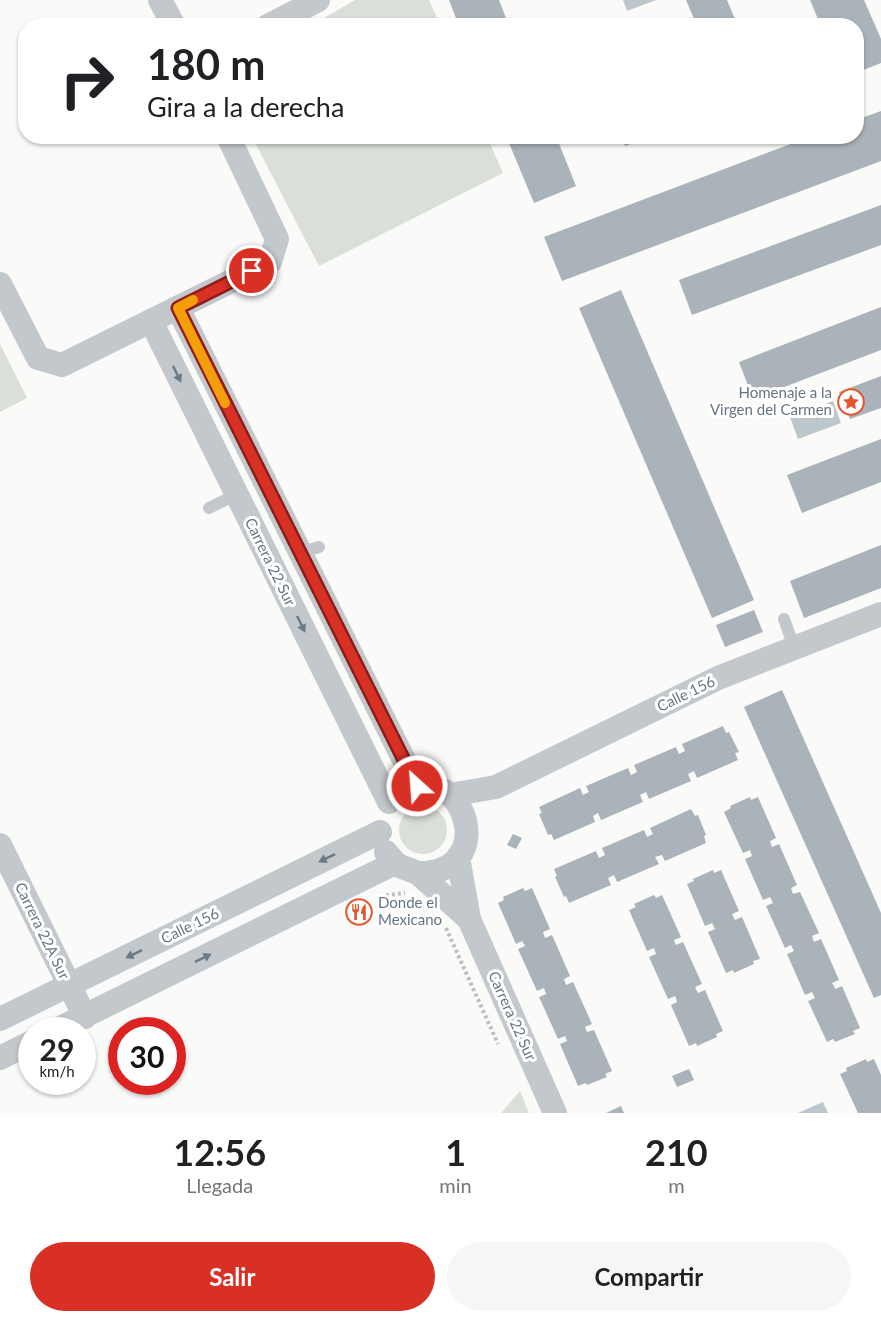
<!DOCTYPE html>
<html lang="es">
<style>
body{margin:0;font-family:Lato,sans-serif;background:#f6f6f6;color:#202124;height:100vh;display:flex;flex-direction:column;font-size:22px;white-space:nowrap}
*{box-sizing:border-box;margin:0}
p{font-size:20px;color:#757577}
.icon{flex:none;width:33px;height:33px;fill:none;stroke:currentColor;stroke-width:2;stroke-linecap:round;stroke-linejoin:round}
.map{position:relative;height:1113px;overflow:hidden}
.side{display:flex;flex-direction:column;background:#fff;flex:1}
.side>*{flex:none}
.top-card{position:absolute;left:18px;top:18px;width:846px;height:126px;border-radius:24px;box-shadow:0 2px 4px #0004;background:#fff;color:#202124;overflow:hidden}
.speed{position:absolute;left:18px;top:1017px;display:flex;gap:12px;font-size:30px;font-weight:700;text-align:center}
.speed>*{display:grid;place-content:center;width:78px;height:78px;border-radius:50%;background:#fff;box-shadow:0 2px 4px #0004;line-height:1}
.speed small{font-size:15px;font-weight:400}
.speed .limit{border:9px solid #d22;background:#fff;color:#111}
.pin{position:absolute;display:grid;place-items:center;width:51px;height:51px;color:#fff;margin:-26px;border:3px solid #fff;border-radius:50%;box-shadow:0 2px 6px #0007}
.me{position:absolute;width:66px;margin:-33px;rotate:334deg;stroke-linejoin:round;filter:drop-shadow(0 0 4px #0008)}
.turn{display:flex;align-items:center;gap:21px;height:126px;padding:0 30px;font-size:27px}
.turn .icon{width:78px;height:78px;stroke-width:2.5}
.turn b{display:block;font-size:42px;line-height:51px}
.eta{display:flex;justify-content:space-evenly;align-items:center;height:102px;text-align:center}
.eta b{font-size:36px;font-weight:700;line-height:42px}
.primary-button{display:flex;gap:12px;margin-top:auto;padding:12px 30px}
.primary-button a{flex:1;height:69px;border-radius:36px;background:#d93025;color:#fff;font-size:24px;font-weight:700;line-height:69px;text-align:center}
.primary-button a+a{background:#f6f6f6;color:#202124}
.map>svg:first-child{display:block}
.green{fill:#dadfd7}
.water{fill:#bbc7cb}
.building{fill:#aab3b9}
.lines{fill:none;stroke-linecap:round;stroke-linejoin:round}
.path{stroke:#bbbfc2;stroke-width:4;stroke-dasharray:3 3;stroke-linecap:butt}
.lane{stroke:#c3c8cc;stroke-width:12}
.street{stroke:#c3c8cc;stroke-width:24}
.oneway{fill:#6a7a87}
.route-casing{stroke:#8d1f18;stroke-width:15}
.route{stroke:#d93025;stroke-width:10}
.slow{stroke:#f59e0b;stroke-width:10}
.labels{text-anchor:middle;stroke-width:6;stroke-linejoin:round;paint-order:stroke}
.poi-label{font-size:15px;fill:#657683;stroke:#fff;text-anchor:end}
.street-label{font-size:15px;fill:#657683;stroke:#fff}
</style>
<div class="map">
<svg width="881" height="1113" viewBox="0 0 881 1113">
<rect width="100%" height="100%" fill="#fafaf8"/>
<!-- green -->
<g class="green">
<path d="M355,0H429L440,25H312Z"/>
<path d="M252,137H487L503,173L319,266Z"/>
<path d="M0,344L27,398L0,412Z"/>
<circle cx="423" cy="830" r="24"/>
<path d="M520,1091L529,1113H501Z"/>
</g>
<!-- water -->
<g class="water">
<path d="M623,0H656L627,11Z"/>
<path d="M833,401L841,423L798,439L790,417Z"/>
<path d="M823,1102L828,1113H798Z"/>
</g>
<!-- building -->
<g class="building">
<path d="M449,0H499L509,26H459Z"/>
<path d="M686,0H727L735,19L719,26H697Z"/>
<path d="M810,0H864L881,39V63L856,73V26H821Z"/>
<path d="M881,111V161L562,281L544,237L812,136H856V120Z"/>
<path d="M506,136H556L576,186L534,203Z"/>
<path d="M622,136H650V137L625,146Z"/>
<path d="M881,205V245L692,315L679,280Z"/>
<path d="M621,290L754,600L712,618L579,308Z"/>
<path d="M881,307V350L753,399L739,362Z"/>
<path d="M881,376V408L850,419L839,392Z"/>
<path d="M881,439V482L802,513L787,475Z"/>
<path d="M881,545V588L804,618L790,581Z"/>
<path d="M754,610L763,632L725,647L716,625Z"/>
<path d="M782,690L881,913V995L874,998L744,707Z"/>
<path d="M723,726L726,733L729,732L739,752L735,753L738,760L697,778L694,771L688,774L691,781L649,799L646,792L640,795L643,802L601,820L598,813L596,814L593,816L595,822L554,840L551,834L548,835L539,814L542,813L539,807L580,788L583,795L589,792L586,786L628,768L631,775L637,772L634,765L676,747L679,754L685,751L682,744Z"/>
<path d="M750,797L751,800L758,797L776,838L770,841L772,847L779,844L797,885L791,888L793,894L800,892L819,933L812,936L814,942L821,939L839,980L832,983L834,986L835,989L842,986L860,1028L853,1031L855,1034L835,1042L833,1039L827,1042L808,1001L815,998L812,992L805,995L787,954L794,951L791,945L785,948L766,906L773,903L770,897L763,900L745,859L752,856L750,850L743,853L724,812L731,808L730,806Z"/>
<path d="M691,809L695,816L698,815L706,835L704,836L706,843L665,861L662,855L655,857L659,864L617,882L614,875L608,878L611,885L569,903L566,896L564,897L555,877L557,876L554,869L596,851L599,858L605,855L602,848L644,830L647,837L653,834L650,828Z"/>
<path d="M513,834L522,838L516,849L507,845Z"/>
<path d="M713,870L714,873L721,870L739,911L732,914L735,920L742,917L760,959L753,961L754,964L734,973L733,970L726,973L708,932L715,929L712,923L705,926L687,884L694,881L693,879Z"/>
<path d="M523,888L525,891L532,888L550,929L543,932L545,938L552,935L570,976L564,979L566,985L573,982L592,1024L585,1027L587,1032L594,1030L612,1071L605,1074L607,1077L587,1085L586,1083L578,1086L560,1044L567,1041L565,1036L558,1039L539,997L546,994L544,988L537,991L518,949L525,946L524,944L522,941L516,944L498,903L504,900L503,897Z"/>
<path d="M654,895L656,898L662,895L681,937L674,940L675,943L676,945L683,942L702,984L695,987L698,993L705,990L723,1031L716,1034L717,1037L697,1046L696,1043L689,1046L671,1005L677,1002L676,998L675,996L668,999L649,957L656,954L654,948L647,951L629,910L636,907L634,904Z"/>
<path d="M866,1059L867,1062L874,1059L881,1075V1113H858L840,1074L847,1071L846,1068Z"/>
<path d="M689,1069L694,1080L677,1087L672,1076Z"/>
<path d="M621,1106L624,1113H606Z"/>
</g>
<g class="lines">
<!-- path -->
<g class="path">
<path d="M380,896L405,893"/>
<path d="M446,928L498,1044"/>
</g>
<!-- lane -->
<g class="lane">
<path d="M209,508L237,494"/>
<path d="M300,553L319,547"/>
<path d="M784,619L794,647"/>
</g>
<!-- street -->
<g class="street">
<path d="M160,0L174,26"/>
<path d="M268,26L318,0"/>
<path d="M0,284L38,358L62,365L270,262L277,239L228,136"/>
<path d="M178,308L417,786"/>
<path d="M151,321L389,802"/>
<path d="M402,791C464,757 502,874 418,873"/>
<path d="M450,795L496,787L718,678L881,614"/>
<path d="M0,845L85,1017"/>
<path d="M386,852L397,865L418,873L469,919"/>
<path d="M458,857L469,919L555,1113"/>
<path d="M0,1019L380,832"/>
<path d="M56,1030L395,863"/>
<path d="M0,1058L32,1042"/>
</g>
</g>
<!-- one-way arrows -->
<defs><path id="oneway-solid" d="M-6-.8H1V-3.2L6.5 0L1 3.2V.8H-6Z" transform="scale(1.5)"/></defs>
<g class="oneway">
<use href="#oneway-solid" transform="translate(177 374) rotate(64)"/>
<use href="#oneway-solid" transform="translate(301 624) rotate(64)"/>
<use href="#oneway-solid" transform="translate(327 858) rotate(154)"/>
<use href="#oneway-solid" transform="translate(134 954) rotate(154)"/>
<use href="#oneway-solid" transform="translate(203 958) rotate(-26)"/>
</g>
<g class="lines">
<!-- route casing -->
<g class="route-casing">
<path id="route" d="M252,271L178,308L417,786"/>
</g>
<!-- route -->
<use href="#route" class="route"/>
<!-- slow -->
<path class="slow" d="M193,300L178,308L225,403"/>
</g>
<!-- icons -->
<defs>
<g id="sight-ring" transform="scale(1.35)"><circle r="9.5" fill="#fff" stroke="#e4572e" stroke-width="1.5"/><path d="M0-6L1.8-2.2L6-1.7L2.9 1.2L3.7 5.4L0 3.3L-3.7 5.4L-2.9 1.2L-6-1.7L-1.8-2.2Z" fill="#e4572e"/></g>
<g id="restaurant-ring" transform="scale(1.35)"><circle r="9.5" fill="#fff" stroke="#e4572e" stroke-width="1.5"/><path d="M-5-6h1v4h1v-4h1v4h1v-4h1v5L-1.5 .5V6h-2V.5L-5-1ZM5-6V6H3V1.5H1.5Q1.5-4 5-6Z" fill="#e4572e"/></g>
</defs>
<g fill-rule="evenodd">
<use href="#sight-ring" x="851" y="402"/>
<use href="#restaurant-ring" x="359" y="912"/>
</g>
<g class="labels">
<!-- poi labels -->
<g class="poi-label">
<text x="832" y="398">Homenaje a la<tspan x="832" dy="17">Virgen del Carmen</tspan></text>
<text x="378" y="908" text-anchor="start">Donde el<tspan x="378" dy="17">Mexicano</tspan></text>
</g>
<!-- street labels -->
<g class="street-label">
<text transform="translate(270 562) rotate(64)" y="5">Carrera 22 Sur</text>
<text transform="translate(686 694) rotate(-26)" y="5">Calle 156</text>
<text transform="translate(190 926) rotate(-26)" y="5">Calle 156</text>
<text transform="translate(42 931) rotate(64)" y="5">Carrera 22A Sur</text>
<text transform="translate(512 1016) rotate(66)" y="5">Carrera 22 Sur</text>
</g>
</g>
</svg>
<div class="speed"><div>29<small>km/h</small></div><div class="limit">30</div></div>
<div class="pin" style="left:252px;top:271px;background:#d93025"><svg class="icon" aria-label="arrive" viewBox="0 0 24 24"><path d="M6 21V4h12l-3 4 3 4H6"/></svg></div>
<svg class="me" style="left:417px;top:786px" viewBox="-20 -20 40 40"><circle r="17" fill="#d93025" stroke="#fff" stroke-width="3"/><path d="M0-11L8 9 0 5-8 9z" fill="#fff"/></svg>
<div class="top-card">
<div class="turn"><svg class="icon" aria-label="right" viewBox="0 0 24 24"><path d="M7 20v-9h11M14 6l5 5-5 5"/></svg><div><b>180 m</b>Gira a la derecha</div></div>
</div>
</div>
<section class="side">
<div class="eta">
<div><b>12:56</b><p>Llegada</p></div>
<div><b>1</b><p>min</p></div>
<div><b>210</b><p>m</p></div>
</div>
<div class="primary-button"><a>Salir</a><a>Compartir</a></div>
</section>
